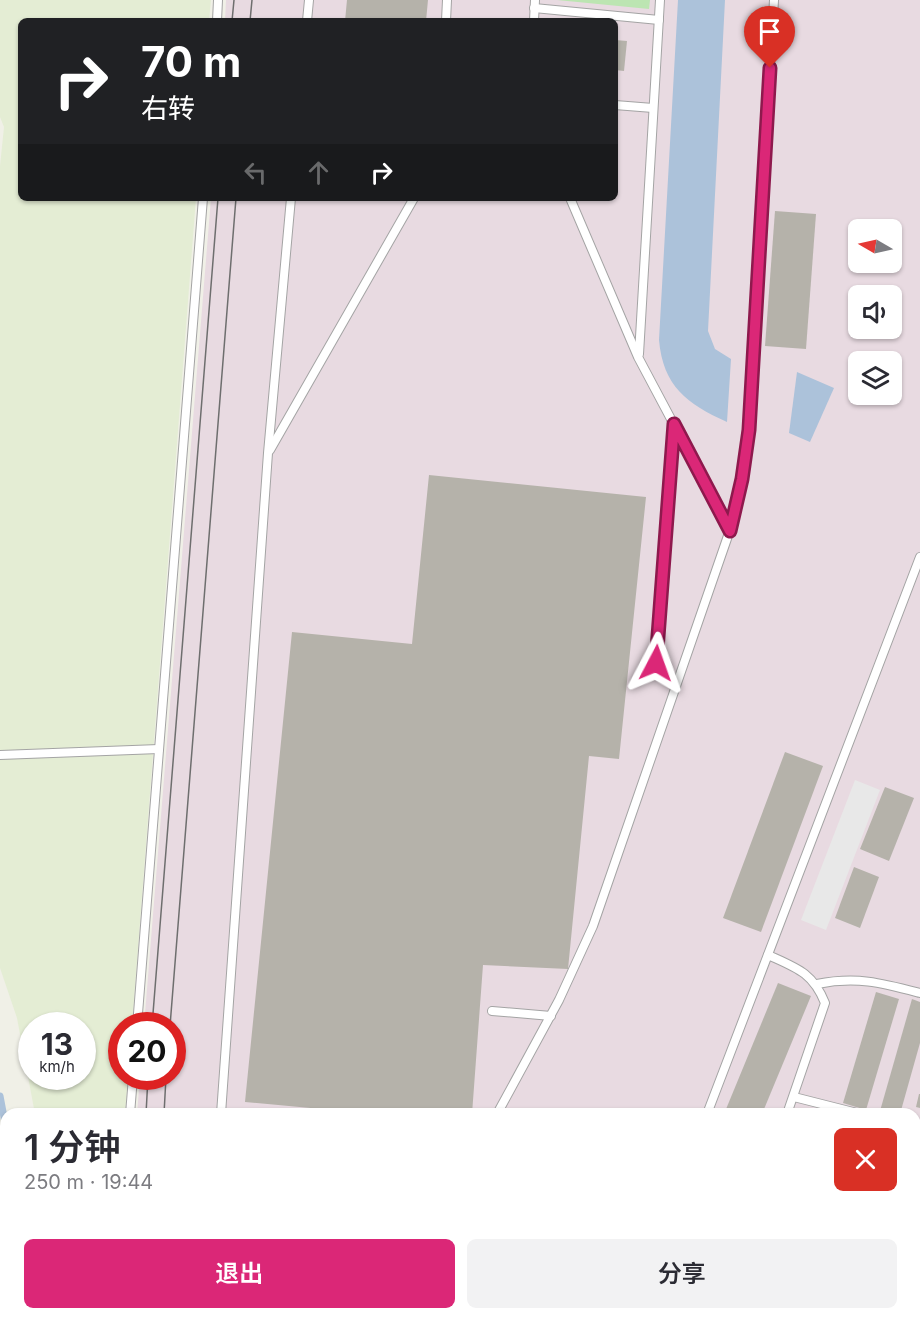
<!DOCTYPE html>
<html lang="zh">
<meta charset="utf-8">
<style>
body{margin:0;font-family:Inter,"Noto Sans SC",sans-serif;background:#f2f2f3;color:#2b2b33;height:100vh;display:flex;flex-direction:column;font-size:22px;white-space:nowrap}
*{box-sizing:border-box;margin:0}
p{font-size:20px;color:#7c7c81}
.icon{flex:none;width:33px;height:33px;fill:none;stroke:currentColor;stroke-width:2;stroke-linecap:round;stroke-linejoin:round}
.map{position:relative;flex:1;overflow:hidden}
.drawer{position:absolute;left:0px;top:1108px;width:921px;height:212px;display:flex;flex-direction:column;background:#fff;border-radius:18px 18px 0 0;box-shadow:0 2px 4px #0004}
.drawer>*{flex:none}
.guide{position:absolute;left:18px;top:18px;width:600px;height:183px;border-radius:9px;box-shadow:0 2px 4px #0004;background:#202124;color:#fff;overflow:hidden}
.needle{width:39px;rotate:279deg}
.tools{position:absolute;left:848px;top:219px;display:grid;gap:12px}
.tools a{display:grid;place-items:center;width:54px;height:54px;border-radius:9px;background:#fff;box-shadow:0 2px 4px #0004;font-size:30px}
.speed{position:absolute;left:18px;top:1012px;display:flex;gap:12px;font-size:30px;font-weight:700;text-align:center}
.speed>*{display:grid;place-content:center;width:78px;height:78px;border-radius:50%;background:#fff;box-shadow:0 2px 4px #0004;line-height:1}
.speed small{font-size:15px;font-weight:400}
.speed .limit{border:9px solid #d22;background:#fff;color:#111}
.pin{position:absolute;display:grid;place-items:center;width:51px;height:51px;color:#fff;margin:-62px -26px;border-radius:50% 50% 50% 0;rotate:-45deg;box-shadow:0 0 6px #0007}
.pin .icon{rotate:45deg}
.me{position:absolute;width:66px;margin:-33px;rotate:4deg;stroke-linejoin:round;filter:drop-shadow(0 0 4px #0008)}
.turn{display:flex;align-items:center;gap:21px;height:126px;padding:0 24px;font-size:27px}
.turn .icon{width:78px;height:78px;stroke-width:2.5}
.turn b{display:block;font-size:42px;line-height:51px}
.lanes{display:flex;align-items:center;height:57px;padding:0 24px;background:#0003;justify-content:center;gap:30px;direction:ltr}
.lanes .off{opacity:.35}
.round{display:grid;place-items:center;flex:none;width:63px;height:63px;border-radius:9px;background:#f2f2f3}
.summary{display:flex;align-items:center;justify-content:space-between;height:102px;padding:0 24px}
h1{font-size:36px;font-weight:600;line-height:45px}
.action{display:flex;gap:12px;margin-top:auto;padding:12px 24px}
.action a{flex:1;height:69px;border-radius:9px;background:#db2777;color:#fff;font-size:24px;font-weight:600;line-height:69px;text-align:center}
.action a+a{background:#f2f2f3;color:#2b2b33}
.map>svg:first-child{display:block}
.residential{fill:#dedddd}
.industrial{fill:#e8dae1;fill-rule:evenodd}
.farmland{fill:#e4edd4;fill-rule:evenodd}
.grass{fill:#bce5b2}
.parking{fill:#e8e8e8}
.water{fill:#acc2da}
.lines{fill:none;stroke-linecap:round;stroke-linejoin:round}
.stream{stroke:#acc2da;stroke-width:7}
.building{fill:#b5b2aa}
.service-casing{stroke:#a4a4a4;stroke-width:10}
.service{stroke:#fff;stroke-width:8}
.tram{stroke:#6e6e6e;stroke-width:1.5}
.route-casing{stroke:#8e194d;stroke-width:15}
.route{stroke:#db2777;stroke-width:10}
</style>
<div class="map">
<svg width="920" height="1319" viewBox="0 0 920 1319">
<rect width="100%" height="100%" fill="#f0f0e7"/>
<!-- residential -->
<path class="residential" d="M0,1160L6,1192V1314H29L30,1319H0Z"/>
<!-- industrial -->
<g class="industrial">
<path d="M226,0H920V1156L915,1158V1114H137L140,1077H172V1026H144L211,198H615V21H225ZM858,230H891V262H858ZM858,296H891V328H858ZM858,362H891V394H858Z"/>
<path d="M121,1314H579L571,1319H120Z"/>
</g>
<!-- farmland -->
<g class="farmland">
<path d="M0,0H211L209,21H21V198H196L132,1026H122V1077H128L125,1114H35L17,1018L0,968V166L4,127L0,117ZM32,1026H82V1077H32Z"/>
<path d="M67,1314H108L107,1319H66Z"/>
</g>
<!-- grass -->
<path class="grass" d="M557,0H650L649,9Z"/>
<!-- parking -->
<path class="parking" d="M855,780L880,790L826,930L801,920Z"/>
<!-- water -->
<g class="water">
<path d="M678,0H725L708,331L715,349L731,359L727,422C687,404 663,386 659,340Z"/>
<path d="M797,372L834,388L810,442L789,433Z"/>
</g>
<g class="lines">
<!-- stream -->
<g class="stream">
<path d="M0,1096L6,1128"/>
<path d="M40,1314L41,1319"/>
</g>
</g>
<!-- building -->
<g class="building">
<path d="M347,0H428L426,21H345Z"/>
<path d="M615,40L627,41L624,71L615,70Z"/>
<path d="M775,211L816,214L806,349L765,346Z"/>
<path d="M429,475L646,497L619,759L589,756L568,969L483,965L472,1114H375L245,1102L292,632L412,644Z"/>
<path d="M785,752L823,766L761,932L723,918Z"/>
<path d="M885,787L914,798L889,861L860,849Z"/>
<path d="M854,867L879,877L860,928L835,918Z"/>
<path d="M778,983L811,996L762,1114H724Z"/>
<path d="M876,992L899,999L866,1110L843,1103Z"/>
<path d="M912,999L920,1002V1043L900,1114H893L880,1111Z"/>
<path d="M919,1094H920V1108L916,1107Z"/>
</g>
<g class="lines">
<!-- service casing -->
<g class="service-casing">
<g id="service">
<path d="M534,8L659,20"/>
<path d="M217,21L218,0"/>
<path d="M307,21L309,0"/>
<path d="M446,21L447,0"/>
<path d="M534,21L535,0"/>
<path d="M615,105L653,108"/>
<path d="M570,198L638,357L730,530"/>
<path d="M639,354L660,0"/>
<path d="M270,450L414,198"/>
<path d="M655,663L674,425"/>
<path d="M0,755L159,749"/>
<path d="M768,955C797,968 813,973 825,1003L787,1114"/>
<path d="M817,984C857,976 882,983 920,993"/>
<path d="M492,1011L551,1016"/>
<path d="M137,1026L203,198"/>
<path d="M794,1097L861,1114"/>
<path d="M130,1114L133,1077"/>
<path d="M221,1114L268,453L291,198"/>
<path d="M497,1114L559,1000L593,926L730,530L742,479L749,430L774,0"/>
<path d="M707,1114L920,557"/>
<path d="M0,1238H4"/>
<path d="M112,1319L113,1314"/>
<path d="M204,1319V1314"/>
<path d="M354,1319L358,1314"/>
<path d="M541,1319L547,1314"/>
</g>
</g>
<!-- service -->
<use href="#service" class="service"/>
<!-- tram -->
<g class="tram">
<path d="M232,21L234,0"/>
<path d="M250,21L252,0"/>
<path d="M152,1026L218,198"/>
<path d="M170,1026L236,198"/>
<path d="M146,1114L148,1077"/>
<path d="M164,1114L166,1077"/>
<path d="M130,1319V1314"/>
<path d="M147,1319L148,1314"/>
</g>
</g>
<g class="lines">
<!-- route casing -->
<g class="route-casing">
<path id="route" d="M656,663L674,424L730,531L742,479L749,430L770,68"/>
</g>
<!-- route -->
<use href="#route" class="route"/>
</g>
</svg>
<div class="tools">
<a><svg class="needle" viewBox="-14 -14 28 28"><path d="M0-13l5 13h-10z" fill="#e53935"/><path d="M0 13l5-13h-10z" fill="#7c7c81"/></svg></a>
<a><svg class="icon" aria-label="sound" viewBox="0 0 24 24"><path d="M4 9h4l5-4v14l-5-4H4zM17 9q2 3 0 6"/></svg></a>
<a><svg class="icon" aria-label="layers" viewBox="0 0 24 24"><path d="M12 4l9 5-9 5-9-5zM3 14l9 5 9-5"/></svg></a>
</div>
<div class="speed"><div>13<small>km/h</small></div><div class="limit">20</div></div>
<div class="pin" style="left:770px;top:68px;background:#d93025"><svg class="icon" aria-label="arrive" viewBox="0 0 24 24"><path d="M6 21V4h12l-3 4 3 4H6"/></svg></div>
<svg class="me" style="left:656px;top:663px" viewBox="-20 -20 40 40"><path d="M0-17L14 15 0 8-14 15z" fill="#db2777" stroke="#fff" stroke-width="4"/></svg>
<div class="guide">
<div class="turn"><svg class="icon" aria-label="right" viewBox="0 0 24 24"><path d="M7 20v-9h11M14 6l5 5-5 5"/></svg><div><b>70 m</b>右转</div></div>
<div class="lanes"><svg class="icon off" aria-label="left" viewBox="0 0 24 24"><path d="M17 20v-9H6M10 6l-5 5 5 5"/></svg><svg class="icon off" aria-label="ahead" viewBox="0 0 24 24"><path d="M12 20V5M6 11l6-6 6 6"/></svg><svg class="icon" aria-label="right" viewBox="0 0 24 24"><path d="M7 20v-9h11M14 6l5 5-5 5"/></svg></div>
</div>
<section class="drawer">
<div class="summary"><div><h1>1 分钟</h1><p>250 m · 19:44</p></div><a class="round" style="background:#d93025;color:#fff"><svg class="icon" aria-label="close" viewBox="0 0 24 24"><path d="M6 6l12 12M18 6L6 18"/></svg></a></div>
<div class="action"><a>退出</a><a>分享</a></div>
</section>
</div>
